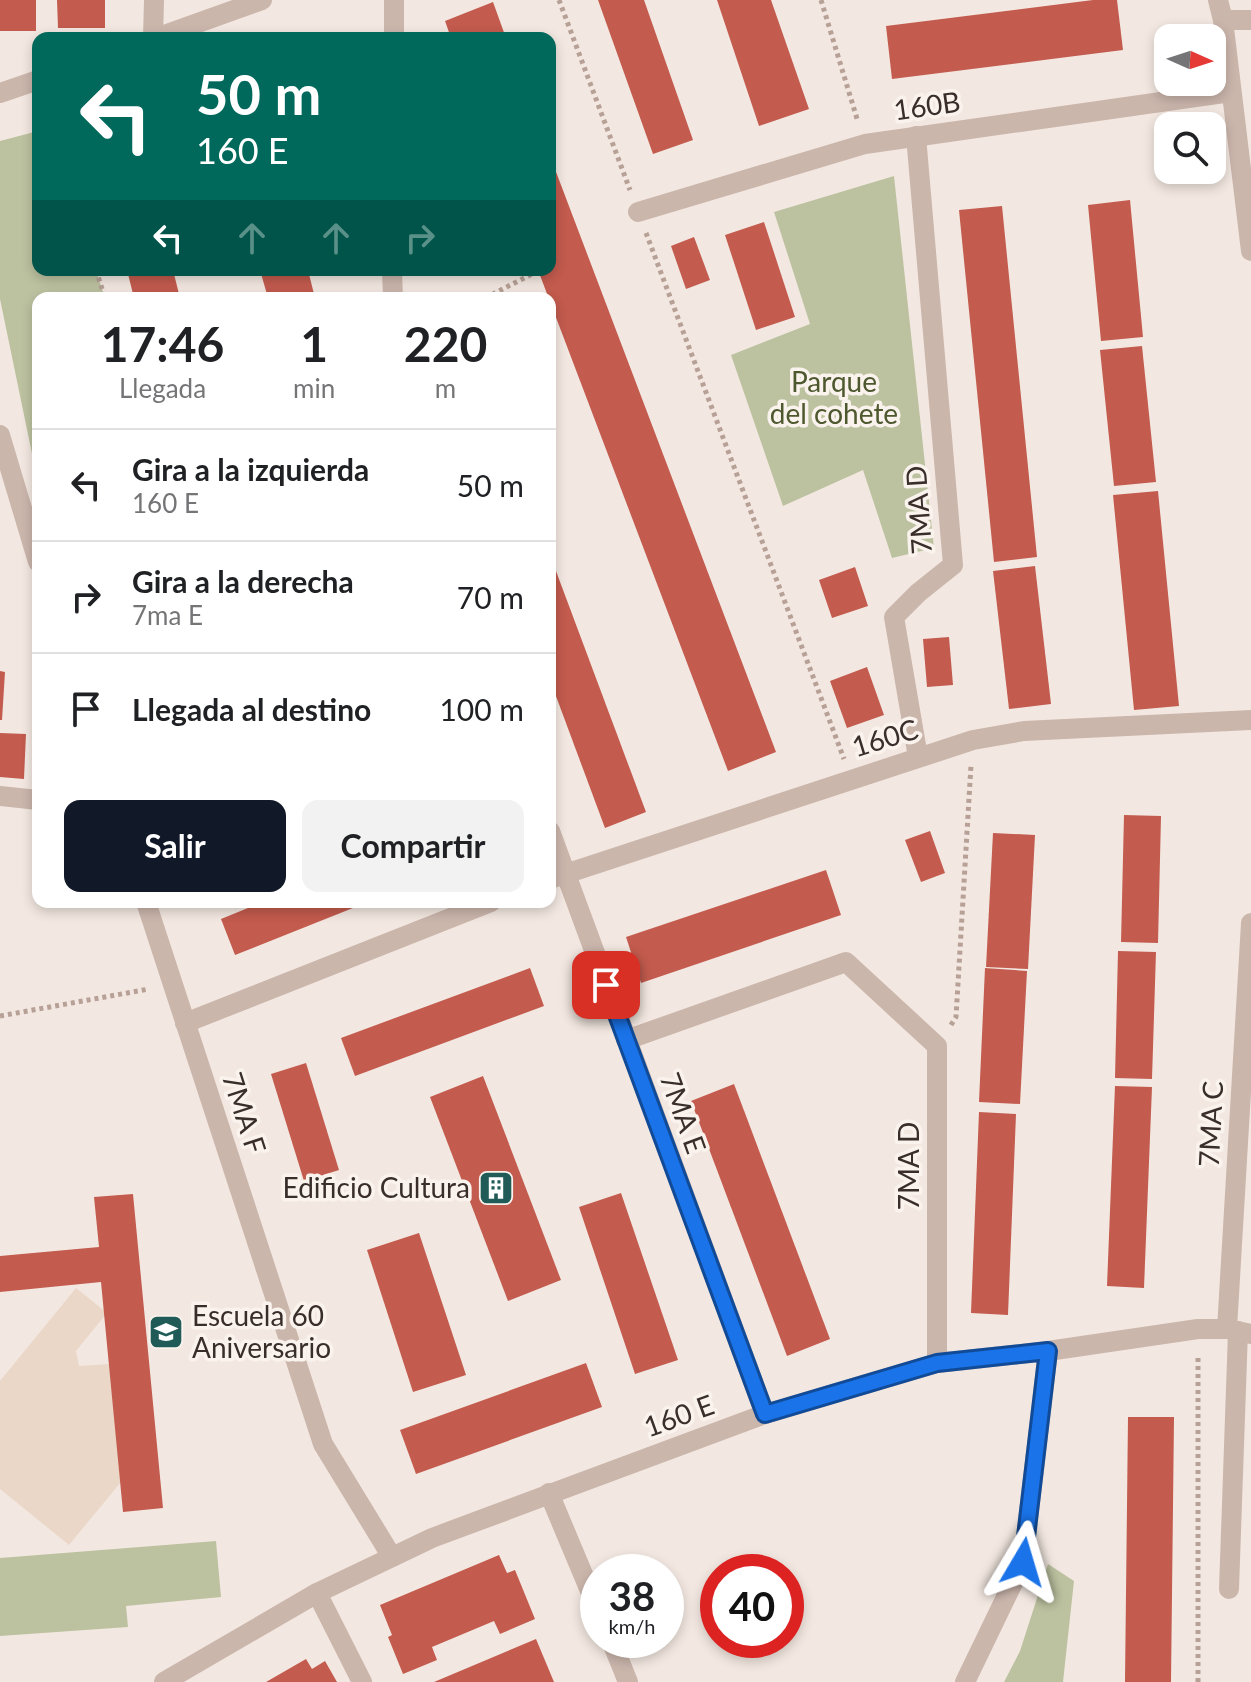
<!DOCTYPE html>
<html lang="es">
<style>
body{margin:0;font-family:Lato,sans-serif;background:#f2f2f2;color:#202124;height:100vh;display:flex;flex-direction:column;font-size:30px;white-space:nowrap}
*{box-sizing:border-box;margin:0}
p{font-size:26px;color:#757577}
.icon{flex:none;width:44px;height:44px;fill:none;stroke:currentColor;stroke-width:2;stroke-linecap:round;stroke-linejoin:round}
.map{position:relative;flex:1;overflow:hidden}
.side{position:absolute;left:32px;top:292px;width:524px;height:616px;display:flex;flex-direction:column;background:#fff;border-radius:16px;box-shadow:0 4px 12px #0003}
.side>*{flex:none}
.banner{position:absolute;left:32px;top:32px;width:524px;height:244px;border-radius:16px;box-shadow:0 4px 12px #0003;background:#00695c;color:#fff;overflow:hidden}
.needle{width:52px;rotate:93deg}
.fabs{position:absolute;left:1154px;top:24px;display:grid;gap:16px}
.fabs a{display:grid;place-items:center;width:72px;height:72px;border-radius:16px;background:#fff;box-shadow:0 4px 12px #0003;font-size:40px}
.speed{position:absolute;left:580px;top:1554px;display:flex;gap:16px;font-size:40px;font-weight:700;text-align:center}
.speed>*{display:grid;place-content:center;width:104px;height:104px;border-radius:50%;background:#fff;box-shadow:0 4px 12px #0003;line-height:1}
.speed small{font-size:20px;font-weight:400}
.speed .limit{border:12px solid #d22;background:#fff;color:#111}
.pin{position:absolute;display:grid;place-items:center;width:68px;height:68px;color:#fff;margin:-34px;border-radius:16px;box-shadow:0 4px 12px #0006}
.me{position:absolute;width:88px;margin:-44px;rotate:7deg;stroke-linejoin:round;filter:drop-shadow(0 0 6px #0008)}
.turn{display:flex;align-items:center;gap:28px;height:168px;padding:0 32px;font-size:36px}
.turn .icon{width:104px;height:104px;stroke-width:2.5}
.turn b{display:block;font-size:56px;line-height:68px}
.lanes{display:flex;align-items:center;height:76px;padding:0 32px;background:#0003;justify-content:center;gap:40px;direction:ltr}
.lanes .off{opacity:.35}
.eta{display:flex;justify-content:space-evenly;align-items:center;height:136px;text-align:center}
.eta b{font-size:48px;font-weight:700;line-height:56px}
.button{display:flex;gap:16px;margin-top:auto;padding:16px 32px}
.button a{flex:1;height:92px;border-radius:16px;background:#111827;color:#fff;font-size:32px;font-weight:700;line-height:92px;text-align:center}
.button a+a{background:#f2f2f2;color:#202124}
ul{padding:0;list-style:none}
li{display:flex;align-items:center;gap:24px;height:112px;padding:0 32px;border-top:2px solid #e0e0e0}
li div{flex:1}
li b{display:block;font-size:30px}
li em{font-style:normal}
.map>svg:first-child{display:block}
.green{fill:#bcc2a0}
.plaza{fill:#ead7c8}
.building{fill:#c35b4e}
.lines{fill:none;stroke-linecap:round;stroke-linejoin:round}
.path{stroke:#b7a096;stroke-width:5;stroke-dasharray:4 4;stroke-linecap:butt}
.minor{stroke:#cbb6ac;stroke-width:20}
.route-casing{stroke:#114b97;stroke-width:20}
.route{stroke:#1a73e8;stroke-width:14}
.labels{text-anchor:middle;stroke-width:7;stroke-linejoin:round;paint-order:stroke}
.street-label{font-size:28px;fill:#3a2e2b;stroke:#faf3ed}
.park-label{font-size:28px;fill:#4e582f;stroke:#faf3ed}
.poi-label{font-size:28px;fill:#3a2e2b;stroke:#faf3ed;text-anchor:end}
</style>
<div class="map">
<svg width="1251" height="1682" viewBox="0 0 1251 1682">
<rect width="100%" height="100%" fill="#f3e8e1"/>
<!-- green -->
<g class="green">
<path d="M38,131V270H96L105,298H38L36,473L0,299V141Z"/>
<path d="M894,176L934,548L892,558L863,470L783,506L731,355L810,324L774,212Z"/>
<path d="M216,1541L221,1597L126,1606L128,1627L0,1636V1558Z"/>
<path d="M1048,1564L1074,1581L1063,1682H1004L1020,1651Z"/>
</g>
<!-- plaza -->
<path class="plaza" d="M76,1288L107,1313L76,1351L79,1366L109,1364L121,1482L69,1545L0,1489V1381Z"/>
<!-- building -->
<g class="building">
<rect x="0" y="0" width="36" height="31"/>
<path d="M57,0H105V28H58Z"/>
<path d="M598,0H644L693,140L653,154Z"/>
<path d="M717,0H771L809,109L759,126Z"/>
<path d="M1093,0H1117L1123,50L892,79L886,26Z"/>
<path d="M493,2L506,38H451L445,21Z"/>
<path d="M550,156L776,752L728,771L538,270H550Z"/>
<path d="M1130,200L1143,337L1101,341L1088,205Z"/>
<path d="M1002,206L1037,557L994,562L959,210Z"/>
<path d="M764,222L795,317L756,330L725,235Z"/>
<path d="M694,237L710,280L686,289L671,246Z"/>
<path d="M127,270H173L180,298H134Z"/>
<path d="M260,270H308L315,298H268Z"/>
<path d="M1142,346L1156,482L1114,486L1100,350Z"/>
<path d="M1158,491L1179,706L1134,710L1113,495Z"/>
<path d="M550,555L646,812L605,828L550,680Z"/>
<path d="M1035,566L1051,704L1009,709L993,571Z"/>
<path d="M855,567L868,606L832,618L819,580Z"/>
<path d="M949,637L953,685L927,687L923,639Z"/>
<path d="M867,667L884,715L847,728L830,681Z"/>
<path d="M0,671L5,672L2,720H0Z"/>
<path d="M0,733L26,734L24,779L0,777Z"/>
<path d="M1124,815L1161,816L1158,943L1121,942Z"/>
<path d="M930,831L945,873L921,882L905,840Z"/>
<path d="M993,833L1035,835L1028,969L986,967Z"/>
<path d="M826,870L841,915L641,983L626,937Z"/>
<path d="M263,902H368L235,955L221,919Z"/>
<path d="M1118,951L1156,952L1152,1079L1115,1078Z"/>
<path d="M530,968L544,1006L355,1076L341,1038Z"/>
<path d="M985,968L1027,971L1020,1104L979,1102Z"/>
<path d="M306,1063L339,1170L304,1181L271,1074Z"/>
<path d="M483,1076L561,1280L508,1301L430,1097Z"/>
<path d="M734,1084L830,1339L787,1356L691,1101Z"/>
<path d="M1115,1086L1152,1087L1144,1288L1107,1286Z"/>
<path d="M979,1112L1016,1114L1008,1315L971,1313Z"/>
<path d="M621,1193L678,1360L635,1374L579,1207Z"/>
<path d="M133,1194L163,1508L123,1512L101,1282L0,1292V1256L99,1247L94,1197Z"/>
<path d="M419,1233L466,1375L413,1392L367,1250Z"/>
<path d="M586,1363L602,1407L416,1474L400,1430Z"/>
<path d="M1128,1417H1174L1171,1682H1125Z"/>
<path d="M499,1555L507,1573L515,1570L535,1619L500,1634L494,1621L432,1647L437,1660L403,1674L388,1637L392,1635L380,1605Z"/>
<path d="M536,1639L554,1682H434Z"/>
<path d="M306,1659L312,1669L325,1661L337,1682H266Z"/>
</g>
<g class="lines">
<!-- path -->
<g class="path">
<path d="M559,0L630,190"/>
<path d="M821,0L858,122"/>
<path d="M646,233L844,759"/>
<path d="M96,270L105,298"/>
<path d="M485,298L538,271"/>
<path d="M0,1016L149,989"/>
<path d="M951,1025L956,1017L971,765"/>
<path d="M1198,1682V1354"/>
</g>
<!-- minor -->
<g class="minor">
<path d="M1218,0L1223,20L1251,251"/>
<path d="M1223,20H1251"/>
<path d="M153,38L154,0"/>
<path d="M156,38L262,0"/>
<path d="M394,38V0"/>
<path d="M0,93L38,80"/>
<path d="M916,136L953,565L918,593L894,617L918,757"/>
<path d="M638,212L865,144L1231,92"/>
<path d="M392,270L393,298"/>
<path d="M0,435L38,562"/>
<path d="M0,796L38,800"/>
<path d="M550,831L765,1414"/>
<path d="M550,879L973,740L1024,731L1251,720"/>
<path d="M146,902L323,1444L392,1557"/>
<path d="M185,1023L491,902"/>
<path d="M626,1040L846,962L937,1046V1363"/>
<path d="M1227,1329L1251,923"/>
<path d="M549,1493L598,1610"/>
<path d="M1229,1589L1238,1331"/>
<path d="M317,1593L362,1682"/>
<path d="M611,1640L628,1682"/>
<path d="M164,1682L317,1593L432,1538L765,1414L937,1363L1048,1351L1198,1329H1227L1251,1334"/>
<path d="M965,1682L1023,1562L1048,1351"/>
</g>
</g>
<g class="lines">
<!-- route casing -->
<g class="route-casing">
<path id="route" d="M606,985L765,1414L937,1363L1048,1351L1023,1562"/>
</g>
<!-- route -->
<use href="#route" class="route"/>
</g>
<!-- icons -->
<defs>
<g id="building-square" transform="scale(1.8)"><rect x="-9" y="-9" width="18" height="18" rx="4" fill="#215b57" stroke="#faf3ed"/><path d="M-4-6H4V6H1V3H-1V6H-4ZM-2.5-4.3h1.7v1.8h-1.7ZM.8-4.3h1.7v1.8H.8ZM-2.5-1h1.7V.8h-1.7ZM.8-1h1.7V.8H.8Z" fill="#fff"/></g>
<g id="school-square" transform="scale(1.8)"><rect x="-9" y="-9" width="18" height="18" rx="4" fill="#215b57" stroke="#faf3ed"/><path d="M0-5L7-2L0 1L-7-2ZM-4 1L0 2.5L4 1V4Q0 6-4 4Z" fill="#fff"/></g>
</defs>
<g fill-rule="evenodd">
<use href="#building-square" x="496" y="1188"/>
<use href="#school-square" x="166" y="1332"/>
</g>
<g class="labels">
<!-- street labels -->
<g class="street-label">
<text transform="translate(927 106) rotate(-8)" y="10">160B</text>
<text transform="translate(919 510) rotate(-94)" y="10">7MA D</text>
<text transform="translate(885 738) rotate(-17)" y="10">160C</text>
<text transform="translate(244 1113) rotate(72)" y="10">7MA F</text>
<text transform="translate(683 1113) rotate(70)" y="10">7MA E</text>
<text transform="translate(1211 1124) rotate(-87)" y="10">7MA C</text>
<text transform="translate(909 1166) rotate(-90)" y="10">7MA D</text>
<text transform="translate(679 1416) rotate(-20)" y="10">160 E</text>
</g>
<!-- park labels -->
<g class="park-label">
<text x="834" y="392">Parque<tspan x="834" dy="32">del cohete</tspan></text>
</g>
<!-- poi labels -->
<g class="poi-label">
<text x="470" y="1198">Edificio Cultura</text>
<text x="192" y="1326" text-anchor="start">Escuela 60<tspan x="192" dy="32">Aniversario</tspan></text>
</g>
</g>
</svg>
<div class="fabs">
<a><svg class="needle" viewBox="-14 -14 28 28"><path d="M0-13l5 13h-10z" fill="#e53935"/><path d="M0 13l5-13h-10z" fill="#757577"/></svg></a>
<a><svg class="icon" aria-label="search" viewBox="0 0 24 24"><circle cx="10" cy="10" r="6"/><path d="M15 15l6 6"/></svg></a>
</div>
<div class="speed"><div>38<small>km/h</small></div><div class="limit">40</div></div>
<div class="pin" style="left:606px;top:985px;background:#d93025"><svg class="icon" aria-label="arrive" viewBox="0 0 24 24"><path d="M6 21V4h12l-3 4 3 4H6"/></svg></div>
<svg class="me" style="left:1023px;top:1562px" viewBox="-20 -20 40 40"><path d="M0-17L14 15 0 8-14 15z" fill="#1a73e8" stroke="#fff" stroke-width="4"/></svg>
<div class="banner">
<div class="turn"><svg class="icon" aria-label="left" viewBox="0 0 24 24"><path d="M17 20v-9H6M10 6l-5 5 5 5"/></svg><div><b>50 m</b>160 E</div></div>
<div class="lanes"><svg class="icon" aria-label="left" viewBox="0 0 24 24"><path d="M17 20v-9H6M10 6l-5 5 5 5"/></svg><svg class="icon off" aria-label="ahead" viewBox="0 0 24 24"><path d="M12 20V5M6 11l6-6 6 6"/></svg><svg class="icon off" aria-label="ahead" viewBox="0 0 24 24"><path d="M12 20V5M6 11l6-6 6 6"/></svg><svg class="icon off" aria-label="right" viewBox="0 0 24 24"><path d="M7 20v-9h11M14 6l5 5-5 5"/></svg></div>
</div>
<section class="side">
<div class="eta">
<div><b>17:46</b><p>Llegada</p></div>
<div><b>1</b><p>min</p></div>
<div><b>220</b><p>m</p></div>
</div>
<ul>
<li><svg class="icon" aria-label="left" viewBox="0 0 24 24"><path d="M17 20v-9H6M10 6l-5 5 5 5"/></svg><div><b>Gira a la izquierda</b><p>160 E</p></div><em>50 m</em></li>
<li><svg class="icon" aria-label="right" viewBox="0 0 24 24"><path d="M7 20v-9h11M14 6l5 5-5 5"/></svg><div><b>Gira a la derecha</b><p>7ma E</p></div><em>70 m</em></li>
<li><svg class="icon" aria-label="arrive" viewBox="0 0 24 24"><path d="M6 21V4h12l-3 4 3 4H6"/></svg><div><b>Llegada al destino</b></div><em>100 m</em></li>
</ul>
<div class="button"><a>Salir</a><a>Compartir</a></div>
</section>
</div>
